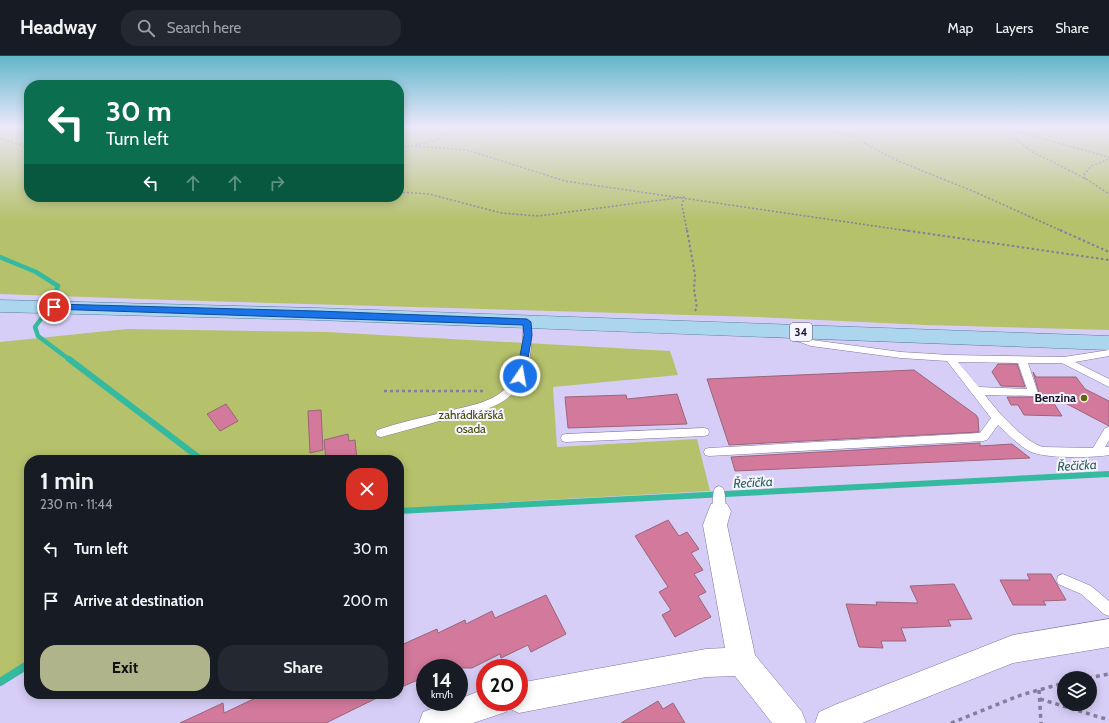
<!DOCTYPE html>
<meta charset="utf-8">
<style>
body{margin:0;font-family:Cabin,sans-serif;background:#242831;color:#f1f3f6;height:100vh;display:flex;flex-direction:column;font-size:15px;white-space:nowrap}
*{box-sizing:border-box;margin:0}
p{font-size:13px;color:#9ea1a6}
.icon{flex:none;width:22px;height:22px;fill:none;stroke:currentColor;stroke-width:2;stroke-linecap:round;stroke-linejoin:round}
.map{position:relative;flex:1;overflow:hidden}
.side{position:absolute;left:24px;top:399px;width:380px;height:244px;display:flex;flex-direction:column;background:#171b24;border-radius:16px;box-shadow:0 2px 10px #0003}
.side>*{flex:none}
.guide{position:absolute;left:24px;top:24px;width:380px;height:122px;border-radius:16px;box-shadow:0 2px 10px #0003;background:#0b6e4f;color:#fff;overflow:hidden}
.fabs{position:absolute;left:1057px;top:615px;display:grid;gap:8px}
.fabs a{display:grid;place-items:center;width:40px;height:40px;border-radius:50%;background:#171b24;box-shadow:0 2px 10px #0003;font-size:20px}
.speed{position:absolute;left:416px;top:603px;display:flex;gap:8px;font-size:20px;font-weight:700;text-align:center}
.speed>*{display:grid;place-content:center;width:52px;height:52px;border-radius:50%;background:#171b24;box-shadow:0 2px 10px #0003;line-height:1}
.speed small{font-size:10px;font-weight:400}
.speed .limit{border:6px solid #d22;background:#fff;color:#111}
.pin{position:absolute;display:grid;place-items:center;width:34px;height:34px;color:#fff;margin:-17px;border:2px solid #fff;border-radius:50%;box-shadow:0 1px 4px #0007}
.me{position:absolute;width:44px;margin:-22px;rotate:12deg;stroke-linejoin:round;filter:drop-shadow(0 0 3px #0008)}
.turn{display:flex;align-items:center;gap:14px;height:84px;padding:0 16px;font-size:18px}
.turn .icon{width:52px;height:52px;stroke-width:2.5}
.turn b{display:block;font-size:28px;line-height:34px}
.lanes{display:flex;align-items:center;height:38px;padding:0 16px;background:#0003;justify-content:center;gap:20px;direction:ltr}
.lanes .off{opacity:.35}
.round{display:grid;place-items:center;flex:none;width:42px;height:42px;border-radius:16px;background:#242831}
.overview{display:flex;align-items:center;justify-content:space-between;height:68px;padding:0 16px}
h1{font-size:24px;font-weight:800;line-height:30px}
.primary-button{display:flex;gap:8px;margin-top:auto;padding:8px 16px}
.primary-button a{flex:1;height:46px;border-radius:16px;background:#afb48b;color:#111;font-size:16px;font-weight:800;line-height:46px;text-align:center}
.primary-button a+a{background:#242831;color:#f1f3f6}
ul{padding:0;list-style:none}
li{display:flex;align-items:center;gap:12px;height:52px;padding:0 16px}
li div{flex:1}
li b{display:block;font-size:15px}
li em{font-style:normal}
header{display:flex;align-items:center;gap:24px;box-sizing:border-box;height:56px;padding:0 20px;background:#171b24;border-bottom:1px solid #363941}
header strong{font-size:19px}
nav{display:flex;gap:22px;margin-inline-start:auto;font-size:14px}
.search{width:280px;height:36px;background:#242831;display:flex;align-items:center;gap:10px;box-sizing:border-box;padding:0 14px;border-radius:16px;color:#9ea1a6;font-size:15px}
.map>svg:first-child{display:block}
.green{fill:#b5c16b}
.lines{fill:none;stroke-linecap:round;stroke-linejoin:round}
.stream-far2{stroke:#36ba9f;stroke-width:4.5}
.stream-far1{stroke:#36ba9f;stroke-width:6}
.stream{stroke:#36ba9f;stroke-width:8}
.building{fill:#d3799c;stroke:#996579}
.service-casing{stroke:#8176a4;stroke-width:1}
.minor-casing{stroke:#8176a4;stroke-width:1}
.primary-casing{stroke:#5480a0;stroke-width:1}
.path-far3{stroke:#857d9c;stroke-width:1.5;stroke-dasharray:2 2;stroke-linecap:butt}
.path-far2{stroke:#857d9c;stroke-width:2;stroke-dasharray:2.5 2.5;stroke-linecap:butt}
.path-far1{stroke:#857d9c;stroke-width:2.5;stroke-dasharray:3 3;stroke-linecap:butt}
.path{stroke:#857d9c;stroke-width:3.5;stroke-dasharray:4 4;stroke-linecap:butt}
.service{fill:#fff;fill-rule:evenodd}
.minor{fill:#fff;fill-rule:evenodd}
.primary{fill:#acd6ee;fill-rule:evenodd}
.route{fill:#1a73e8;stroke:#114b97}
.poi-dot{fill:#5f6709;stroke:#f6f4ff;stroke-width:1.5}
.labels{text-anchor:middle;stroke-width:4;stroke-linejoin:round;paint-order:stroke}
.shield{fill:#f6f4ff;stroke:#5b5666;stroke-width:1}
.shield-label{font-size:11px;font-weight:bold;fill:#181325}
.poi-label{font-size:12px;font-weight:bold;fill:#181325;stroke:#f6f4ff;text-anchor:end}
.park-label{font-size:12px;fill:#434900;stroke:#f6f4ff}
.water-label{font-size:13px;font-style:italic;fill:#2d6155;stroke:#f6f4ff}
</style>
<header>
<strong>Headway</strong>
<div class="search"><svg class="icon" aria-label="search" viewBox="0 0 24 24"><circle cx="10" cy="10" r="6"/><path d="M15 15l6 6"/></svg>Search here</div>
<nav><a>Map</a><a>Layers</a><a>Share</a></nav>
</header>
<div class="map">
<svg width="1109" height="667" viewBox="0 0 1109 667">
<rect width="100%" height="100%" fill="#d7cef7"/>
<!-- green -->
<g class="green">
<path d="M0,71H29V141H399V71H1109V274L925,269L757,261L171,244L0,238Z"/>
<path d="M127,273L327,276L670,295L678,319L553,331L557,391L697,383L710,435L472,448L399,456V404H29V604L0,622V286Z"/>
</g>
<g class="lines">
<!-- stream-far2 -->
<path class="stream-far2" d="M0,201L36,216L58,230L49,252L35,271L38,280L70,304"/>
<!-- stream-far1 -->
<g class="stream-far1">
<path d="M69,303L202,404"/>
<path d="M399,455L1109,418"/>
</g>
<!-- stream -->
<path class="stream" d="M0,626L29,608"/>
</g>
<!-- building -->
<g class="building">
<path d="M998,308H1017L1025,331L1001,330L992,316Z"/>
<path d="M914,314L976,359L978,362L979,376L729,389L707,323Z"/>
<path d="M1033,316L1036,321H1076L1085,333L1109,345V370L1048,338L1062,360L1024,359L1018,349H1011L1007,341H1038L1039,337Z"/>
<path d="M677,338L687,368L568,372L565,341L626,339L627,343Z"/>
<path d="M226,348L238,365L220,375L207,358Z"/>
<path d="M321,354L323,394L310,397L308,355Z"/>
<path d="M348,378L349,385L355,384L357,404H326L324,384Z"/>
<path d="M980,387V390L1012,388L1030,402L735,415L731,401Z"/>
<path d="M668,464L679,480L687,476L699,493L691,497L703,514L694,518L706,536L698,540L711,561L675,581L662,559L671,554L659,536L668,531L635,480Z"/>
<path d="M1027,518H1051L1066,544L1043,545L1046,549H1013L1000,524H1030Z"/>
<path d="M954,528L972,563L948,564L951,570L901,572L906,585H881L883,592L859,591L846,548L877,549L876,546L918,547L910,530Z"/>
<path d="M546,539L566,578L531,596L528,589L501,602L500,598L472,612H425V621L399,632V590L437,573L438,577L465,564L466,568L492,555L495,562Z"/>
<path d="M264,638H385L326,667H180L223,647L224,657Z"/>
<path d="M658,645L663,653L673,647L685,667H621Z"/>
</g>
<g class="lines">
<!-- service casing -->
<g class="service-casing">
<g id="service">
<path d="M527,263L531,266C533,290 530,321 512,338C495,355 465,358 443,364C423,370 402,375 381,381L377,380L376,377L377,374C401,366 425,361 449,355C467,350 491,347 505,333C521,317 524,287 523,266Z"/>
<path d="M786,275L812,284L901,296L950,299L1064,301L1109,294V300L1075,306L1109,323V331L1062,307H1028L1038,337L1037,340L985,339C997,355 1023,385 1043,391L1093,392L1105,372L1109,371V384L1105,391H1109V399C1092,402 1044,403 1029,395C1018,389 1007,377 998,369L987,384L983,385L709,400L705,399L704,396L705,393L709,392L980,377L991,362L947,305L901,302L811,290L783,280L781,278L783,276ZM958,306L1018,307L1027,333L979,331Z"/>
<path d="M704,372L708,373L709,376L708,379L704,380L566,386L562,385L561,382L562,379L566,378Z"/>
<path d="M719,430L723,432C726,438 726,452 723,459L719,460L715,459C712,452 712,438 715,432Z"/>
<path d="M1063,518L1091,530L1109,545V560L1104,558L1081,538L1058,528L1057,524L1058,520Z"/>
</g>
</g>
<!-- minor casing -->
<g class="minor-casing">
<g id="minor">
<path d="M719,445L727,448L731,455L727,469L755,599L802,656L806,667H772L735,620L706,621L519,657L508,652L506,656L473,667H419L423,656L450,646H459V643L482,634H485V646H519V627L706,593L725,592L703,469L711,448Z"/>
<path d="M1109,563V591L1013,607L862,667H815L819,656L837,648L1013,579Z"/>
</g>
</g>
<!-- primary casing -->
<g class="primary-casing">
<path id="primary" d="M0,244L317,252L1109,280V294L317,264L0,256Z"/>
</g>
<!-- path-far3 -->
<g class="path-far3">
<path d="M823,71L853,81L898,105L975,136L1062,175"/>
<path d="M1001,71L1031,95L1088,124L1109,138"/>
<path d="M1004,72L1109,101"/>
<path d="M0,82L29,92"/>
<path d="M416,89L436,84L459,71"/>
<path d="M399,91L414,90L467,94L565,125L909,175"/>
<path d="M1085,123L1084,119L1091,110L1109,103"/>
<path d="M399,136L429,138L501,157L538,160L684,141L682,149L687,175"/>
</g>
<!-- path-far2 -->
<g class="path-far2">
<path d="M687,174L695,219L694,233L697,252L694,256"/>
<path d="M903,174L1109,204"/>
<path d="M1060,174L1109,196"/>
</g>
<!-- path-far1 -->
<path class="path-far1" d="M384,335H485"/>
<!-- path -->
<g class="path">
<path d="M1088,622L1109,618"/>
<path d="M1039,634L1041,667"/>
<path d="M1040,643L1109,664"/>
<path d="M951,667L1021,639L1064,627"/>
</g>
<!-- service -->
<use href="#service" class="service"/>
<!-- minor -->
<use href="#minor" class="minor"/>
<!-- primary -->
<use href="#primary" class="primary"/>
</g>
<!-- sky -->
<linearGradient id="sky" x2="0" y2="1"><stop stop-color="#61b6cb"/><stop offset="0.43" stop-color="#ede9fb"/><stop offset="1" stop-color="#ede9fb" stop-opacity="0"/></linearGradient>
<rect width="1109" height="165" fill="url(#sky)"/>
<!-- route -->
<path class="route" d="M54,248L317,255L527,263L531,266L532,279L525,320L520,324L516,320L524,279L523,269L51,253L50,251Z"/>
<!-- markers -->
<circle class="poi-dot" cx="1084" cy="342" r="4"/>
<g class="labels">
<!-- shield labels -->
<rect class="shield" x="790" y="267" width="22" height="18" rx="3"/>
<g class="shield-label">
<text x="801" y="280">34</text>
</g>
<!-- poi labels -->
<g class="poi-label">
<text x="1076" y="346">Benzina</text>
</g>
<!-- park labels -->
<g class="park-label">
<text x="471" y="363">zahrádkářšká<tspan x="471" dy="14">osada</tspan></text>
</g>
<!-- water labels -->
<g class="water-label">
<text transform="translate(1077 409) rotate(-3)" y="5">Řečička</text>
<text transform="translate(753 426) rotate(-3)" y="5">Řečička</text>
</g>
</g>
</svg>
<div class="fabs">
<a><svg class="icon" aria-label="layers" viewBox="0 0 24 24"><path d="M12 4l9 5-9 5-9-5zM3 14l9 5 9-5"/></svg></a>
</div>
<div class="speed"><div>14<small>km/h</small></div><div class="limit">20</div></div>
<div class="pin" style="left:54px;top:251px;background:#d93025"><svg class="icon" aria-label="arrive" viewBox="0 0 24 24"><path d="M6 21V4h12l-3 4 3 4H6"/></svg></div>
<svg class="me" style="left:520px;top:320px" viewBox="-20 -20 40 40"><circle r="17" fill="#1a73e8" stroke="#fff" stroke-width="3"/><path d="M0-11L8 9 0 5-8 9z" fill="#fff"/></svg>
<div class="guide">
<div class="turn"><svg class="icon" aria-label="left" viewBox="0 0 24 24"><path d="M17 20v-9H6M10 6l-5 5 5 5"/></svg><div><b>30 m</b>Turn left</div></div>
<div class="lanes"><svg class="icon" aria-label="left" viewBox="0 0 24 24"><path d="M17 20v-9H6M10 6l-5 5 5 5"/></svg><svg class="icon off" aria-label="ahead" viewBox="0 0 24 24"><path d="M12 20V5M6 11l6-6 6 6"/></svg><svg class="icon off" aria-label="ahead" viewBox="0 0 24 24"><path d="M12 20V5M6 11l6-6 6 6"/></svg><svg class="icon off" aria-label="right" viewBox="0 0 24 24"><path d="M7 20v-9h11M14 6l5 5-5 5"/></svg></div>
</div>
<section class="side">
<div class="overview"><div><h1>1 min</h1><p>230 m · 11:44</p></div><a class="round" style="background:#d93025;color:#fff"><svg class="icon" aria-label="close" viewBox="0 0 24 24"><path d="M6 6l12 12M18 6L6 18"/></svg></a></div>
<ul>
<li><svg class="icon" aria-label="left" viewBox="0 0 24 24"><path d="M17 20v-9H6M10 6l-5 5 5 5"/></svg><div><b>Turn left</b></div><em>30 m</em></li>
<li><svg class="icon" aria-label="arrive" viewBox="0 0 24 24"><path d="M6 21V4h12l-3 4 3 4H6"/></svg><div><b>Arrive at destination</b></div><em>200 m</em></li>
</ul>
<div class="primary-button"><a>Exit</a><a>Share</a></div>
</section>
</div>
